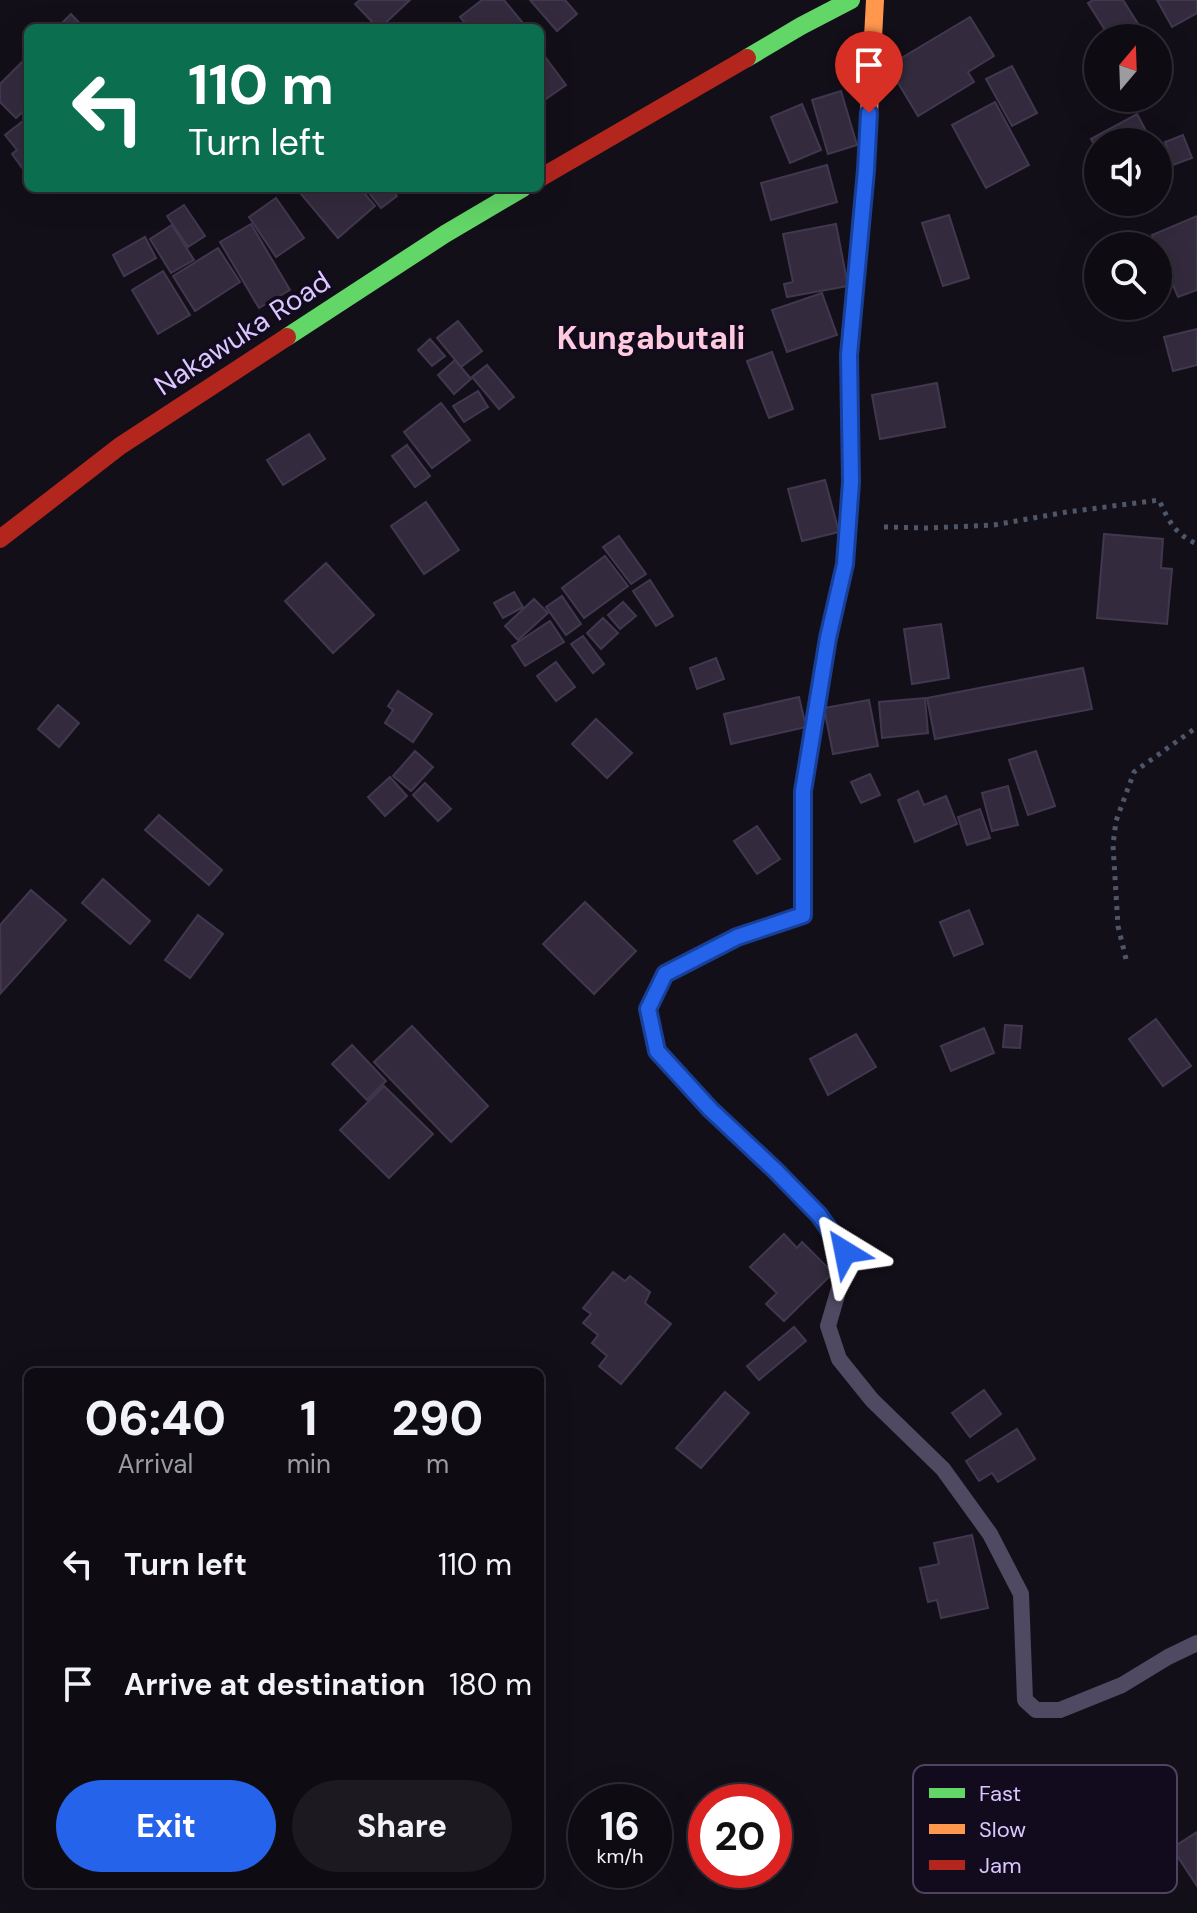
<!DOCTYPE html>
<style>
body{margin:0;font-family:"DM Sans",sans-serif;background:#1c1921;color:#f1f3f6;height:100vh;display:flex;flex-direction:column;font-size:30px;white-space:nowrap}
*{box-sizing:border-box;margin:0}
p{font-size:26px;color:#9b9ba0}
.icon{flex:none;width:44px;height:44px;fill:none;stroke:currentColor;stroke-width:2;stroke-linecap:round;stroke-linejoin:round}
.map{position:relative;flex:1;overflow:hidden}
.details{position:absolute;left:24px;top:1368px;width:520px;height:520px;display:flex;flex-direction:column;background:#0e0b13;border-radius:12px;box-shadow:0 8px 32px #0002,0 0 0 2px #2e2b33}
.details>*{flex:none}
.hud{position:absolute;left:24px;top:24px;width:520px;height:168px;border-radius:12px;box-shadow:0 8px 32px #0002,0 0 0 2px #2e2b33;background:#0b6e4f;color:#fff;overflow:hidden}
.needle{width:52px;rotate:19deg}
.controls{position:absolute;left:1084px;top:24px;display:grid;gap:16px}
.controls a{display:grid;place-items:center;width:88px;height:88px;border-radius:50%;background:#0e0b13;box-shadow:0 8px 32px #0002,0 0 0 2px #2e2b33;font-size:40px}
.speed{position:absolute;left:568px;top:1784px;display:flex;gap:16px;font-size:40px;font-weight:700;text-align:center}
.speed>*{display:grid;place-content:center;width:104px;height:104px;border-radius:50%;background:#0e0b13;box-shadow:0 8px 32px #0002,0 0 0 2px #2e2b33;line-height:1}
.speed small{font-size:20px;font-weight:400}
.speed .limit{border:12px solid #d22;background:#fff;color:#111}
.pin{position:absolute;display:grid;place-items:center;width:68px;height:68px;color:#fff;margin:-82px -34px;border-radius:50% 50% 50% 0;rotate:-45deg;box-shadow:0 0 8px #0007}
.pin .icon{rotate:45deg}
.me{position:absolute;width:88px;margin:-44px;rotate:325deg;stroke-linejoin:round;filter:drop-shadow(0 0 6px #0008)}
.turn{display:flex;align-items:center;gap:28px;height:168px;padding:0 32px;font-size:36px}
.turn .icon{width:104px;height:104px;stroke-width:2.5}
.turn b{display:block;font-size:56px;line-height:68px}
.eta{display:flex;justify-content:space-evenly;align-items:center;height:136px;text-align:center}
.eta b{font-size:48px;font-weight:700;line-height:56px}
.cta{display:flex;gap:16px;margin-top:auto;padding:16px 32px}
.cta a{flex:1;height:92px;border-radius:48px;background:#2563eb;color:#fff;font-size:32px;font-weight:700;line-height:92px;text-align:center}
.cta a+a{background:#1c1921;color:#f1f3f6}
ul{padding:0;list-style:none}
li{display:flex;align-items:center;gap:24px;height:120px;padding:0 32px}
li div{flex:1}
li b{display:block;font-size:30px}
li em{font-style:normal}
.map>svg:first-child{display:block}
.building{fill:#332b3d;stroke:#41384f;stroke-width:2}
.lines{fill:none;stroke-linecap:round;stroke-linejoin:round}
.path{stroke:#4e5669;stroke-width:5;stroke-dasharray:4 6;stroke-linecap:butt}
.lane{stroke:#504962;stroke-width:16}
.fast{stroke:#63d668;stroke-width:18}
.slow{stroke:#ff974d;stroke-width:18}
.jam{stroke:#b3261e;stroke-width:18}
.route-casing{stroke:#184099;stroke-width:20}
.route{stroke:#2563eb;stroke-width:14}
.labels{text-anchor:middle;stroke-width:7;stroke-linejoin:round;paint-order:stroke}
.street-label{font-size:28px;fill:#dbc7ff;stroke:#120b1d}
.quarter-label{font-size:32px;font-weight:bold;fill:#ffc9de;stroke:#120b1d}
.key{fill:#120b1d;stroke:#4e4361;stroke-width:2}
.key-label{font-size:22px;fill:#dbc7ff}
</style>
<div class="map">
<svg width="1197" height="1913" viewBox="0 0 1197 1913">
<rect width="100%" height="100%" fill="#130f19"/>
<!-- building -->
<g class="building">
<path d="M360,0H410L380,28H378L355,4Z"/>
<path d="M482,0H504L527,28H469L460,17Z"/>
<path d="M530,0H565L577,14L557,31Z"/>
<path d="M1093,0H1123L1147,38H1110L1088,3Z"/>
<path d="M1157,0H1197V13L1172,27Z"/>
<path d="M71,14L84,28H57Z"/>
<path d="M970,17L994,56L968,72L974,82L918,116L888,66Z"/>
<path d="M540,50L566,85L540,103Z"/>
<path d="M28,56V107L16,118L0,102V84Z"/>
<path d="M1012,66L1037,113L1012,126L986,79Z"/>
<path d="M841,91L857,145L828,154L812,100Z"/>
<path d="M995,102L1029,165L986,188L952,125Z"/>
<path d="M802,104L821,150L790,163L771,117Z"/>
<path d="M1137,114L1152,142H1098V151L1091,139Z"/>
<path d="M28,117V176L12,154L17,150L5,135Z"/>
<path d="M1183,135L1192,158L1173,165L1165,142Z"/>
<path d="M827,165L837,202L771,220L761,183Z"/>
<path d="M296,188H360L375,206L338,238Z"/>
<path d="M365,188H391L397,196L381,208Z"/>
<path d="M276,198L304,238L276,257L249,217Z"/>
<path d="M184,205L205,236L188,247L167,216Z"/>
<path d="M949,215L969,278L943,286L922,223Z"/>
<path d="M1197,216V290L1178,297L1158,250V246H1156L1152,235Z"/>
<path d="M251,224L290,290L259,308L220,242Z"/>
<path d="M836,224L848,286L787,297L784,284L793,282L783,234Z"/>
<path d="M172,225L194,260L171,273L150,239Z"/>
<path d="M145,237L156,258L124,276L113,255Z"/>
<path d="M218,248L240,282L195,311L173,276Z"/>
<path d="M163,271L190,315L158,334L132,290Z"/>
<path d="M822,293L837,335L787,352L772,310Z"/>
<path d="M458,321L482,351L461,367L437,338Z"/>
<path d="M1197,329V365L1173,371L1164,337Z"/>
<path d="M430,339L445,356L432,366L418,350Z"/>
<path d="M772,352L793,409L769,418L747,361Z"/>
<path d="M455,360L471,379L454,394L438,375Z"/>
<path d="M487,365L514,397L499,409L472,377Z"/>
<path d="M937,383L945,427L880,439L872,395Z"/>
<path d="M478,391L488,407L464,422L453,406Z"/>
<path d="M441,403L470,440L432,468L404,432Z"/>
<path d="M309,434L325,459L283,485L267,460Z"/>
<path d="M407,445L430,476L415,487L392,456Z"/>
<path d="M825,480L839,532L802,541L788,489Z"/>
<path d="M426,502L459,550L424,574L391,526Z"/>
<path d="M1104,534L1163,539L1161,568L1172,569L1167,624L1097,618Z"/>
<path d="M619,536L646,574L631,584L603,547Z"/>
<path d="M605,556L628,586L584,618L562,588Z"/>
<path d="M326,563L374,615L333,653L285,601Z"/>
<path d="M650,580L673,616L656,626L633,591Z"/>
<path d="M514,592L523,607L503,618L494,603Z"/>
<path d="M562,596L581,624L566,635L546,607Z"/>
<path d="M534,599L548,613L518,640L505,626Z"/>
<path d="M623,602L636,616L620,629L608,615Z"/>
<path d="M603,618L618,633L601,649L587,633Z"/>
<path d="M550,621L564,642L525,666L512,646Z"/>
<path d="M941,624L949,678L912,684L904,629Z"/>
<path d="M583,636L604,664L593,673L571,644Z"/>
<path d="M716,658L724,679L697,689L690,668Z"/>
<path d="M556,662L575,687L556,701L537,676Z"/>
<path d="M1083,668L1092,709L935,739L927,698Z"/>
<path d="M398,691L432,714L413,742L385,723L393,710L388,706Z"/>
<path d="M799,697L806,727L731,744L724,714Z"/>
<path d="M925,698L928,733L882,738L879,702Z"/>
<path d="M869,700L878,746L833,754L824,708Z"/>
<path d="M58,705L79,723L59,747L38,729Z"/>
<path d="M596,719L632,753L607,778L572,744Z"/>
<path d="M415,751L433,767L411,791L393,776Z"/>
<path d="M1036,751L1055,806L1028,815L1009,760Z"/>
<path d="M870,774L880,795L861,803L851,782Z"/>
<path d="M390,777L407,796L385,816L368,797Z"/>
<path d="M425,783L451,809L438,821L413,795Z"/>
<path d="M1008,786L1018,825L992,831L982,793Z"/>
<path d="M918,791L924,805L946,796L957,824L915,842L898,800Z"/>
<path d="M980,809L990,838L967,845L958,817Z"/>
<path d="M159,815L222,870L209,885L145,830Z"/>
<path d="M757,826L780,859L757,874L734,841Z"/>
<path d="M103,879L150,921L130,944L82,903Z"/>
<path d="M31,890L66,920L1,993L0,925Z"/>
<path d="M585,902L636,951L594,994L543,944Z"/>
<path d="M969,910L983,944L954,956L940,922Z"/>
<path d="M198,915L223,934L190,978L165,960Z"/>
<path d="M1156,1019L1191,1066L1163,1086L1129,1039Z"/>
<path d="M1005,1025L1022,1026L1020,1048L1003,1047Z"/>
<path d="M412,1026L488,1106L451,1142L374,1062Z"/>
<path d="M984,1028L994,1053L951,1071L941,1046Z"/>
<path d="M856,1034L876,1067L828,1095L810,1059Z"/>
<path d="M352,1045L386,1081L367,1100L332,1064Z"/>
<path d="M384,1086L433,1134L389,1178L340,1130Z"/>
<path d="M784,1234L797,1248L802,1242L833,1273L784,1321L766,1304L777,1293L750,1267Z"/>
<path d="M613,1272L625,1281L630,1276L650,1292L645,1303L671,1324L621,1384L599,1366L607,1356L592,1343L598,1335L583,1323L591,1314L583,1308Z"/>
<path d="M794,1327L806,1341L759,1380L747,1366Z"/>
<path d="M984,1390L1001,1414L970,1437L952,1413Z"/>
<path d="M725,1392L749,1413L701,1468L676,1448Z"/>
<path d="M1017,1429L1035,1459L998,1482L992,1473L979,1481L966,1461Z"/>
<path d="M972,1535L988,1608L941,1618L937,1600L928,1602L920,1568L939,1564L934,1543Z"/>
<path d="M1197,1832V1886L1172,1848Z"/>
</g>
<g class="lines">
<!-- path -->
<g class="path">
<path d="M884,527L929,528L994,525L1067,512L1159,500C1169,522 1175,534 1197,544"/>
<path d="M1126,959L1118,926L1113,845L1116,821L1134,772L1197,727"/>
</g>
<!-- lane -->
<path class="lane" d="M802,915L737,937L665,974L648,1009L657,1051L710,1109L775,1170L819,1215L845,1252L840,1285L828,1326L839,1359L872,1400L943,1469L990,1534L1021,1594L1025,1700L1036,1710H1060L1122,1685L1168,1657L1197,1643"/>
<!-- fast -->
<g class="fast">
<path d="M747,58L801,26L851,0"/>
<path d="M287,337L445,234L523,188"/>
<path d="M803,915V791L828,638L845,564L851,482L849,354"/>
</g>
<!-- slow -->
<path class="slow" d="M849,354L866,170L875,0"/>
<!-- jam -->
<g class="jam">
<path d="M540,178L747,58"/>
<path d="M0,539L120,446L287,337"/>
</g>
</g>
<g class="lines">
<!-- route casing -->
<g class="route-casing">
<path id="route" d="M845,1252L819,1215L775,1170L710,1109L657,1051L648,1009L665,974L737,937L803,915V791L828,638L845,564L851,482L849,355L866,170L869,113"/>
</g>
<!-- route -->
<use href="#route" class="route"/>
</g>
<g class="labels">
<!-- street labels -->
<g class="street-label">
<text transform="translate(242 333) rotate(-33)" y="10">Nakawuka Road</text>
</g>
<!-- quarter labels -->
<g class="quarter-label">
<text x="651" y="349">Kungabutali</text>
</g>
</g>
<!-- legend -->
<rect x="913" y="1765" width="264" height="128" rx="12" class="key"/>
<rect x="929" y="1788" width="36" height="10" fill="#63d668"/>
<rect x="929" y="1824" width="36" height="10" fill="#ff974d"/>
<rect x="929" y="1860" width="36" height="10" fill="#b3261e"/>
<g class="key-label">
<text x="979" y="1801">Fast</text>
<text x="979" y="1837">Slow</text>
<text x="979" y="1873">Jam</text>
</g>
</svg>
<div class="controls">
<a><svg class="needle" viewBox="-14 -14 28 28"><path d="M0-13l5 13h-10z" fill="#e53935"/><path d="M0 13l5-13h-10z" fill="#9b9ba0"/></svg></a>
<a><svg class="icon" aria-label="sound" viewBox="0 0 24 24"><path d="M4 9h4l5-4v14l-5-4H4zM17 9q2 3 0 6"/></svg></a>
<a><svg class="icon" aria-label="search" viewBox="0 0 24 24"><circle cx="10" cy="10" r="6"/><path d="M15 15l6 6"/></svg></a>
</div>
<div class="speed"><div>16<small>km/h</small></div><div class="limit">20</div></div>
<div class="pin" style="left:869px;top:113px;background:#d93025"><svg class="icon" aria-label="arrive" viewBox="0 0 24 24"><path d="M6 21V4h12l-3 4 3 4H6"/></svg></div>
<svg class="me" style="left:845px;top:1252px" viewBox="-20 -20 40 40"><path d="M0-17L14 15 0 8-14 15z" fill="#2563eb" stroke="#fff" stroke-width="4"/></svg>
<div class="hud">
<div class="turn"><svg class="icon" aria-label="left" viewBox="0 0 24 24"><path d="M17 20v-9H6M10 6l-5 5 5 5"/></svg><div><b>110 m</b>Turn left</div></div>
</div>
<section class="details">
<div class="eta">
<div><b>06:40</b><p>Arrival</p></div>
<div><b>1</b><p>min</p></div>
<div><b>290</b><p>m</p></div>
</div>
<ul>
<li><svg class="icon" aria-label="left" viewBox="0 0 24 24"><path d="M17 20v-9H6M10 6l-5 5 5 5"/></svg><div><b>Turn left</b></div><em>110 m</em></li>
<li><svg class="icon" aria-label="arrive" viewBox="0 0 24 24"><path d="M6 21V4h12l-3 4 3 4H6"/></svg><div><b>Arrive at destination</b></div><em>180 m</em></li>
</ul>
<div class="cta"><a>Exit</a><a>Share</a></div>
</section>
</div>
